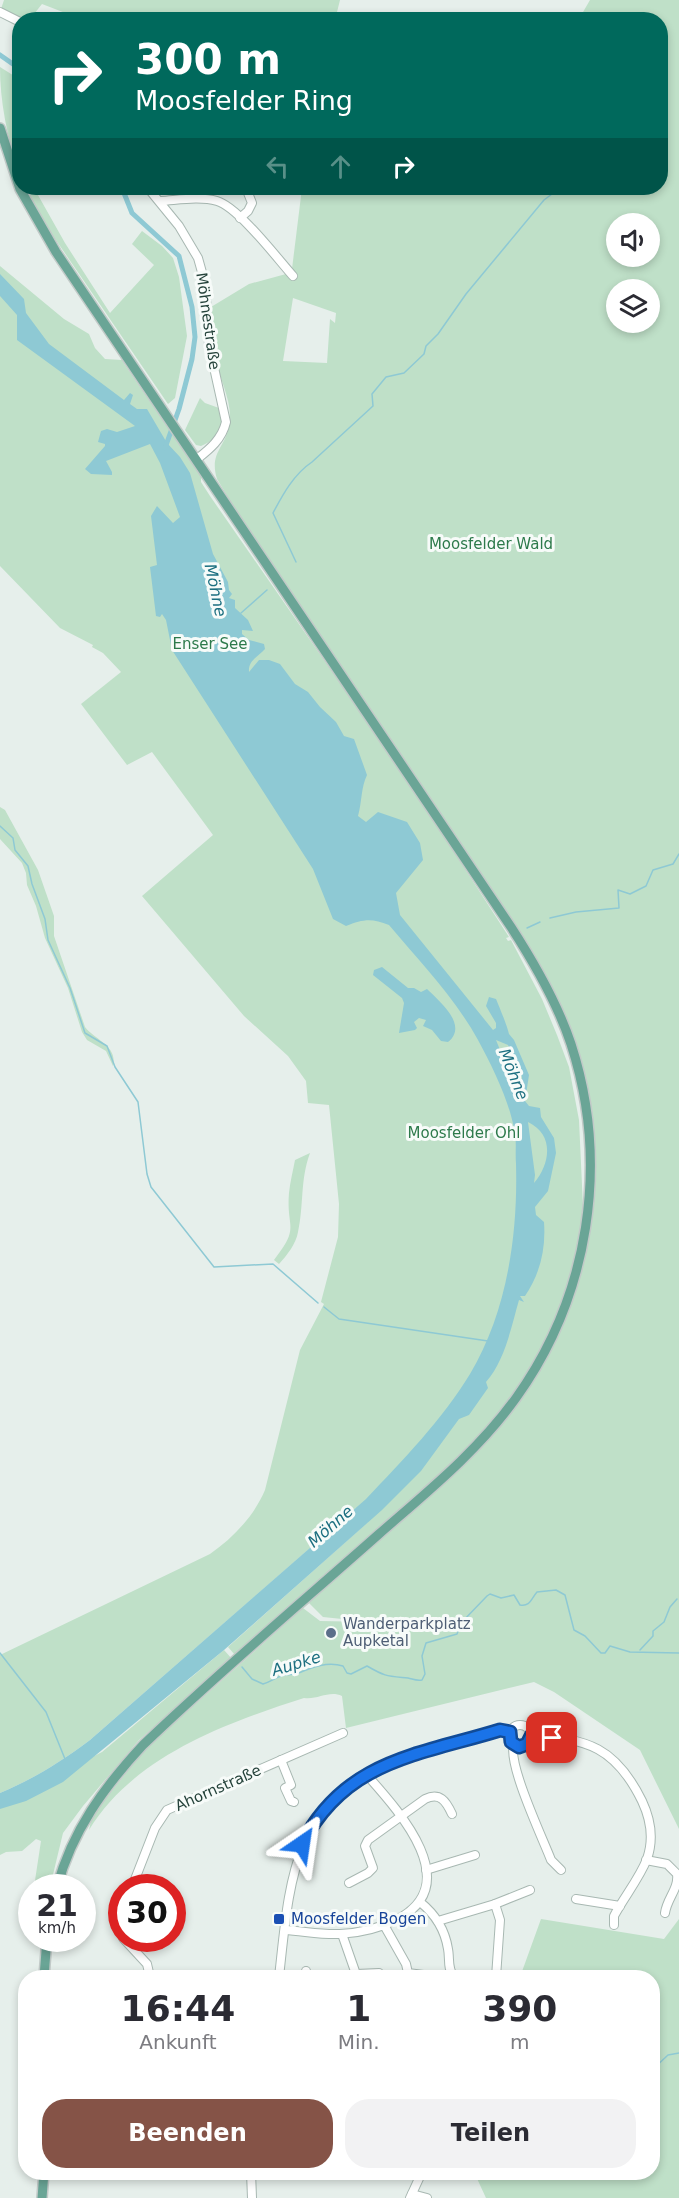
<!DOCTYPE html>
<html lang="de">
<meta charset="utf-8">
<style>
body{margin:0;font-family:"DejaVu Sans",sans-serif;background:#f2f2f3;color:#2b2b33;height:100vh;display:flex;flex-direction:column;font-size:22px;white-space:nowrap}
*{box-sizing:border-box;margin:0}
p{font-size:20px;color:#7c7c81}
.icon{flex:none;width:33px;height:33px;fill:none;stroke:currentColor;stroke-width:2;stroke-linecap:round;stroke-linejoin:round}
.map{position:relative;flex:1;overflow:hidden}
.sheet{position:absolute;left:18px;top:1970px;width:642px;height:210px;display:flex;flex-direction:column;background:#fff;border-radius:24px;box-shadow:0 3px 9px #0003}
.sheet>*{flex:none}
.top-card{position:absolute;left:12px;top:12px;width:656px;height:183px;border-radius:24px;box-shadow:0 3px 9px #0003;background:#00695c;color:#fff;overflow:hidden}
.buttons{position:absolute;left:606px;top:213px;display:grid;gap:12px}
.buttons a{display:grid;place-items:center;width:54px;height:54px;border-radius:50%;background:#fff;box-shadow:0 3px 9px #0003;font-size:30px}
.speed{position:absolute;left:18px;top:1874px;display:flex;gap:12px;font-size:30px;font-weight:700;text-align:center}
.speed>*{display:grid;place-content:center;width:78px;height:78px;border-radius:50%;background:#fff;box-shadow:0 3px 9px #0003;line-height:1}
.speed small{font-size:15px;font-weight:400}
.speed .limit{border:9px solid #d22;background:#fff;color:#111}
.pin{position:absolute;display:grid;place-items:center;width:51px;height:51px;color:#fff;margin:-26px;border-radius:12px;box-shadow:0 3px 9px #0006}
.me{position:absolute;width:66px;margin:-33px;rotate:32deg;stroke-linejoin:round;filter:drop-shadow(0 0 4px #0008)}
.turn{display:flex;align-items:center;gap:21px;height:126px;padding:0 24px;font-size:27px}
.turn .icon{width:78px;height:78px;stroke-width:2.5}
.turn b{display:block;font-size:42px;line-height:51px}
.lanes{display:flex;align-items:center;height:57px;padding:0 24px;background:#0003;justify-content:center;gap:30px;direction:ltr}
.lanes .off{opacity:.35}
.eta{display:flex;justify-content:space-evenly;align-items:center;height:102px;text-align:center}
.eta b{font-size:36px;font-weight:600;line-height:42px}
.button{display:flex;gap:12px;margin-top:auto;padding:12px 24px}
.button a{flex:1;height:69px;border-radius:24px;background:#855347;color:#fff;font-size:24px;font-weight:600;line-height:69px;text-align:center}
.button a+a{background:#f2f2f3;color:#2b2b33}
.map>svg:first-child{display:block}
.green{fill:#bfe0c8;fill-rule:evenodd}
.water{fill:#8ec9d4;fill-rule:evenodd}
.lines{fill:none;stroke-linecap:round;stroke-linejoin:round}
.stream{stroke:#8ec9d4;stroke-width:1.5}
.canal{stroke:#8ec9d4;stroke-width:5}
.minor-casing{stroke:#a8b8b2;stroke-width:10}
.major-casing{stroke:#c2cac8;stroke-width:12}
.minor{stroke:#fff;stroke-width:8}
.major{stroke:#6aa596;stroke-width:9}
.route-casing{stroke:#114b97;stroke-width:15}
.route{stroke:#1a73e8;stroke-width:10}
.service-dot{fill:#5c6f8a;stroke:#f7fbf9;stroke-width:2}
.transit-dot{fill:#1a4fb4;stroke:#f7fbf9;stroke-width:2}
.labels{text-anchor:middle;stroke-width:6;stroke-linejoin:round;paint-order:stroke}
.street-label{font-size:15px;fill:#24423a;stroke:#f7fbf9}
.park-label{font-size:15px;fill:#2d7a4b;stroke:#f7fbf9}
.service-label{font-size:15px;fill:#4e5e75;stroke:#f7fbf9;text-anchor:start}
.transit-label{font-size:15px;fill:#164399;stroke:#f7fbf9;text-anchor:start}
.water-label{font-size:16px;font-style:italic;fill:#1c6f80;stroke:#f7fbf9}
</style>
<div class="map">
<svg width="679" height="2198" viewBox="0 0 679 2198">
<rect width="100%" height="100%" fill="#e6efeb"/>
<!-- green -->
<g class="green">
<path d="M4,0H340L335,20L81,19L42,4L30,19L22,20L1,9Z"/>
<path d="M590,0H679V1829L640,1750L554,1692L534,1682L346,1728L342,1696C329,1690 318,1700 304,1698C226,1723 134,1756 89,1830L92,1816L145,1749L303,1608L320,1621L371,1622L323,1617L309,1603L377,1536L459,1464L516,1399L565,1308L590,1198L583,1088L555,1000L286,593L217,479C209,453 225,448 229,426C234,403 219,380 216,358C213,341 213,324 211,307L249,284L286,274L291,277L302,188H660V20L579,19ZM616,224H650V256H616ZM616,290H650V322H616ZM293,298L336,313L335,323L330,319L327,363L283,361Z"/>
<path d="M0,67L19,79V171C7,138 0,101 0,67Z"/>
<path d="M26,188H34L65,243L110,313L154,265L132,244L142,231L162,246L173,258L179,277L187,336L175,398L168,404L47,227Z"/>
<path d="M0,266L64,319L89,334L95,348L105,359L122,360L125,365L201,476V482L210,496L408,781L509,937L506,938L508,941L511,940L542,999L557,1035L569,1067L579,1120L583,1207L580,1234L573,1268L556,1323L520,1386L497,1417L460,1457L235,1655L228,1647L368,1522L356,1508L90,1740C61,1762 33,1779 0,1793V1655L210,1554C233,1538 254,1516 265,1490L300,1350L324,1304L321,1302L338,1237L339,1204L329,1105L308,1103L306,1081L288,1056L244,1016L142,896L213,835L152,752L127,765L81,704L121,672L103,653L92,647L93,645L60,628L0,566Z"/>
<path d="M200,398L205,403L219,408C225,425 219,439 201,446L196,445L185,430Z"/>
<path d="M0,807L5,810L38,870L54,916V936L85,1027C95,1040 118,1046 113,1066L106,1051L87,1040L82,1032L68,988L45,938L36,906L27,885L26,873L22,863L0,839Z"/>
<path d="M310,1153C300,1180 304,1205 298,1232C296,1244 287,1255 279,1264L274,1260C301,1226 286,1229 289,1193C290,1182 293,1171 295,1160Z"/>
<path d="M224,1650L232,1659L139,1740L83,1806L63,1833L50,1887H34L41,1841L36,1839L22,1851L6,1852L0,1855V1804L102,1752Z"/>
<path d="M541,1919L664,1939L679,1919V2198H486L474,2172H652V1977H520Z"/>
</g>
<!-- water -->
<g class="water">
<path d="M0,274L24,299L26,313L49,344L124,400L130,393L133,395L130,404L137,409H147L167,443L180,457L190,473L213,554L228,582L229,590L232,594L229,598L235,600V608L248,620L253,631L242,630V634L249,640L264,644L265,649C258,657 248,660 249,672L259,660H269L280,664L295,684L308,692L320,707L336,722L344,736L354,739L367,775C361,787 362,802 358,816L366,822L378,812L407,822L420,843L423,860L396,893L400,915L493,1030L496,1028V1023L486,1006L489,997L496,999C499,1006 508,1028 509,1034L514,1040L529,1075L525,1101L529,1106L540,1108L541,1117L554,1138L556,1153L548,1191L535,1207L536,1215L544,1222C546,1249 540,1274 525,1296H520L524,1302L519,1300C511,1328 505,1360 486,1382L488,1388L469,1415L459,1419L421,1471L382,1510L224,1650L63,1782L26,1801L0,1809V1793C33,1779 61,1762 90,1740L366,1499C403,1460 442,1420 470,1374C507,1312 518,1235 516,1164C515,1152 517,1139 514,1128C508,1098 492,1066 478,1040C455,998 420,962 389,925C372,918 363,919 346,926L333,919L313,869L172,650L166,620L162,614L160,617L156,616L150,567L157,565L151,516L157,506L173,523L180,517L160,463L150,444L106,461L112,472V475L91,474L85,469L105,446V444L98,442L101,431L107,429L117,432L135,426L17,340V315L0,296ZM496,1040L508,1045L522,1077L521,1088L515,1087ZM528,1122C555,1135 550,1164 534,1183L535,1175Z"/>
<path d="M382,967L408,988H414L421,992L427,989C439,1001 469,1025 448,1042L441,1041L432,1030L423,1026L426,1020L419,1018L414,1022L417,1028L415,1030L399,1033L404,1003L402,998L373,975L374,970Z"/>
</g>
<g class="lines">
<!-- stream -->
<g class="stream">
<path d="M296,562L273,513C283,494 294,474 312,462L373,406L372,394L386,377L404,373L424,354L426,346L438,334L466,294L544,200L560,188"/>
<path d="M241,613L267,590"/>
<path d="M0,826L13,838L15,850L28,866L32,884L45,919L48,940L70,988L85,1033L107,1046L115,1067L138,1102L147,1174L151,1187L214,1267L273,1264L318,1303"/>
<path d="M550,918L576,912L619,908L618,890L630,894L646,886L653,870L673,864L679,854"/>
<path d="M527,928L540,922"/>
<path d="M324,1307L339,1319L488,1341"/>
<path d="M640,1650L653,1636V1631L664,1622L670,1607L677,1599"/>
<path d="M0,1653L46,1712L65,1759"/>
<path d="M242,1667L252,1679L263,1684C270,1682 275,1678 281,1676C286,1674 291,1675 296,1674C311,1668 326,1661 343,1666L347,1673L351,1674L367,1666C386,1677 387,1676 408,1678C413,1679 416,1681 422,1680L425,1674L422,1656L426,1643L457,1634L461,1623L487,1596L490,1594L501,1598L514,1595L520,1605C530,1607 531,1599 537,1592L556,1590L565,1595L574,1630L585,1636L601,1653H605L610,1646L630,1652L679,1653"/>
<path d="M652,2070L668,2055L679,2053"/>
</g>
<!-- canal -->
<g class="canal">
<path d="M0,55L20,69"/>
<path d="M122,188L132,213L179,256L192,307L195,337L192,359L179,409L165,448"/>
</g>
<!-- minor casing -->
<g class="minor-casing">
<g id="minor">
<path d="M0,12L20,22"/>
<path d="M148,188L179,226L198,258L205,283L209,345L226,422C222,439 210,449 197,459"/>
<path d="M161,201C178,200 200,196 217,201C238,207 277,258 293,276"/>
<path d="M240,218L248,211L252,203L246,188"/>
<circle cx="520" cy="1736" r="11"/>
<path d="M531,1736C588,1738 616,1748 642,1801C651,1820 654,1839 647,1859C639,1879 624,1897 614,1916V1925"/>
<path d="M514,1745C507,1763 543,1839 551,1860L561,1870"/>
<path d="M281,1760L291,1785L285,1788L291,1801L294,1802"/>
<path d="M646,1860L667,1864L677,1874C679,1889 667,1898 665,1913"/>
<path d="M426,1870L475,1855"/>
<path d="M349,1883L368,1873L373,1868L365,1846L368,1840L425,1799C440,1792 446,1801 452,1814"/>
<path d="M132,1887L155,1828L167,1810L343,1733"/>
<path d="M576,1899L620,1906"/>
<path d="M420,1902C435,1914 445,1930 448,1949C450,1958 447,1969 454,1977"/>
<path d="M495,1904L530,1890"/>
<path d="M122,1914V1933"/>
<path d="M438,1921L495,1904L500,1920L496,1977"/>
<path d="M384,1925L406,1964L408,1973L431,1976"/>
<path d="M285,1930C303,1931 322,1935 340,1934C360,1933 380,1928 398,1919C466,1883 397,1809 366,1774"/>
<path d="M342,1934L357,1977"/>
<path d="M123,1938L147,1964L150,1977"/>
<path d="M357,1974L379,1973"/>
<path d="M279,1977C289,1889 291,1803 386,1764C422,1749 462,1742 500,1730L510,1732"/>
<path d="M306,1977V1971"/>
<path d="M251,2172L252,2198"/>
<path d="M412,2194L427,2198"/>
<path d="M410,2198L422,2172"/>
</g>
</g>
<!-- major casing -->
<g class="major-casing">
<g id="major">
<path d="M0,128L20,189L56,252L511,927C535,964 557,1002 571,1044C610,1164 589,1296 516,1398C478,1451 427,1492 379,1534C300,1604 219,1672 143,1745C104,1787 72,1831 57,1887"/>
<path d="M44,1977L47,1938"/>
<path d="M42,2198L44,2172"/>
</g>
</g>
<!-- minor -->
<use href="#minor" class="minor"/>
<!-- major -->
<use href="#major" class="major"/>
</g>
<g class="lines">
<!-- route casing -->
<g class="route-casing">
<path id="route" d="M302,1844C345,1760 419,1755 500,1730L510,1732L511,1742L519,1747L527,1744L531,1736L552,1738"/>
</g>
<!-- route -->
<use href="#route" class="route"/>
</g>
<!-- markers -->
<circle class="service-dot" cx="331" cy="1633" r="6"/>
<rect class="transit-dot" x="273" y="1913" width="12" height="12" rx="3"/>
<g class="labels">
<!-- street labels -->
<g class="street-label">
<text transform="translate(208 321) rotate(82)" y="5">Möhnestraße</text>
<text transform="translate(218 1788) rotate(-24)" y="5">Ahornstraße</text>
</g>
<!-- park labels -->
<g class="park-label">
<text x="491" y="549">Moosfelder Wald</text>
<text x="210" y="649">Enser See</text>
<text x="464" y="1138">Moosfelder Ohl</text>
</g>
<!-- service labels -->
<g class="service-label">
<text x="343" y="1629">Wanderparkplatz<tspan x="343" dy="17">Aupketal</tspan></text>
</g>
<!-- transit labels -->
<g class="transit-label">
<text x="291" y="1924">Moosfelder Bogen</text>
</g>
<!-- water labels -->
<g class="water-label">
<text transform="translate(216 590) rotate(78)" y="6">Möhne</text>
<text transform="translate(514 1074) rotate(68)" y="6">Möhne</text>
<text transform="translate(330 1526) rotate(-41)" y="6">Möhne</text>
<text transform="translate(296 1663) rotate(-17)" y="6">Aupke</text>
</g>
</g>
</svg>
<div class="buttons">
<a><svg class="icon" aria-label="sound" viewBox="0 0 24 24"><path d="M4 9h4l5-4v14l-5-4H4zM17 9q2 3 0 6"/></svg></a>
<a><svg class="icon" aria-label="layers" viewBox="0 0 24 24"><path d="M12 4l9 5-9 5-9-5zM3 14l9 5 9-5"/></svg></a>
</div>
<div class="speed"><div>21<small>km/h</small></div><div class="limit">30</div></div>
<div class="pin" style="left:552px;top:1738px;background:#d93025"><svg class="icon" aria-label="arrive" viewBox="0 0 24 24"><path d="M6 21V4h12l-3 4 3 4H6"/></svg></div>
<svg class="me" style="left:302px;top:1844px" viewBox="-20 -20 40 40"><path d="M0-17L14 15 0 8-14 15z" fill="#1a73e8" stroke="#fff" stroke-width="4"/></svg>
<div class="top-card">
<div class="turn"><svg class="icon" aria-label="right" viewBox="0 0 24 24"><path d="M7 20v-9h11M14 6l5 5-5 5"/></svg><div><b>300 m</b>Moosfelder Ring</div></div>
<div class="lanes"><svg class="icon off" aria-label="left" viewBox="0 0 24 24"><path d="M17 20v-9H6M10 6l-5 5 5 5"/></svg><svg class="icon off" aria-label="ahead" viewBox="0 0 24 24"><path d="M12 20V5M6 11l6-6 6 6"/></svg><svg class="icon" aria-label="right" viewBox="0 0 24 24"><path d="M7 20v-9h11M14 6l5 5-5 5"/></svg></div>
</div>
<section class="sheet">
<div class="eta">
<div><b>16:44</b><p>Ankunft</p></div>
<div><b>1</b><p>Min.</p></div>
<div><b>390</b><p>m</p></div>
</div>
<div class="button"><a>Beenden</a><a>Teilen</a></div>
</section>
</div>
